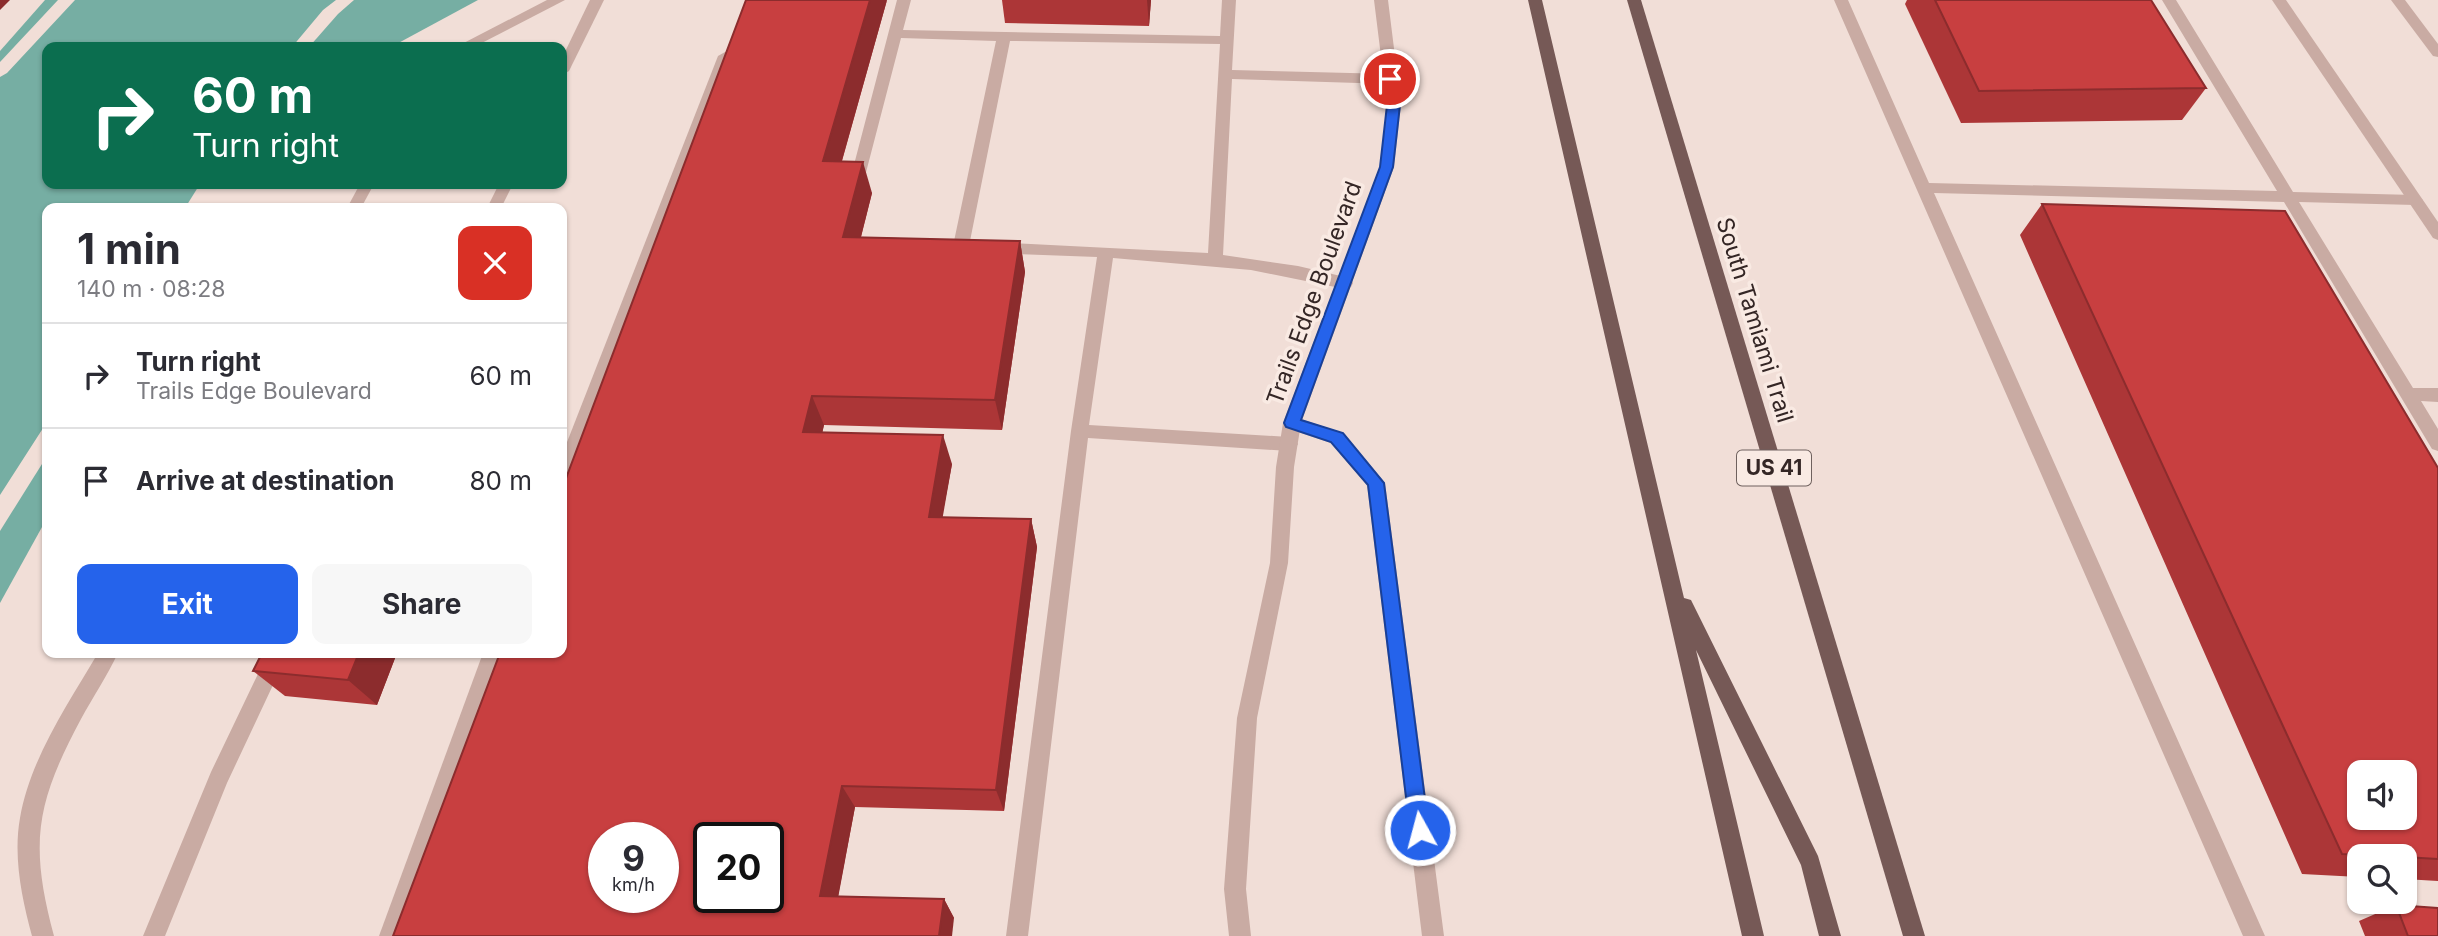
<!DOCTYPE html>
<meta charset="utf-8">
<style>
body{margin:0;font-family:Inter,sans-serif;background:#f7f7f7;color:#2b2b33;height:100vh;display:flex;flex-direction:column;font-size:26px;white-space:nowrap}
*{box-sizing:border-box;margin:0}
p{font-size:23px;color:#7c7c81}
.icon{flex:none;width:38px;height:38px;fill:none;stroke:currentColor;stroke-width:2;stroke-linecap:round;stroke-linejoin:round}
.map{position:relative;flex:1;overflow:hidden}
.details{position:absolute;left:42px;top:203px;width:525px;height:455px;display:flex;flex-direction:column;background:#fff;border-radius:14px;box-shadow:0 2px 5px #0004}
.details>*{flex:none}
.hud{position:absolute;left:42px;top:42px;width:525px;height:147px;border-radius:14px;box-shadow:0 2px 5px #0004;background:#0b6e4f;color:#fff;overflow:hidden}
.controls{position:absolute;left:2347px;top:760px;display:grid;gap:14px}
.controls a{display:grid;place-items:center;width:70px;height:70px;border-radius:14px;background:#fff;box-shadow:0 2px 5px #0004;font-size:35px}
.speed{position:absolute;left:588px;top:822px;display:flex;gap:14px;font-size:35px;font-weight:700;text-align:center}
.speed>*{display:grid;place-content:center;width:91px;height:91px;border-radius:50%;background:#fff;box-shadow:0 2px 5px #0004;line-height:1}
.speed small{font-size:18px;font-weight:400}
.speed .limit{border:4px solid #111;border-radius:10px;background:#fff;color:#111}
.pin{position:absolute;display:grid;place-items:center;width:60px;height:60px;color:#fff;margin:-30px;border:4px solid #fff;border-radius:50%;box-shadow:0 2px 7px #0007}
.me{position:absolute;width:77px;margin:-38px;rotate:353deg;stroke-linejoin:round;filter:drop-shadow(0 0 5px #0008)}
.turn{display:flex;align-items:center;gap:24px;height:147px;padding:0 35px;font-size:32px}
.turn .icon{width:91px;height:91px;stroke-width:2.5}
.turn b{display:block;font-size:49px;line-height:60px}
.round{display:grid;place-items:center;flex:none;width:74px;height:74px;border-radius:14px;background:#f7f7f7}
.overview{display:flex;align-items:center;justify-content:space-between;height:119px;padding:0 35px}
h1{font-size:42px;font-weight:700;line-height:52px}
.cta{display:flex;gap:14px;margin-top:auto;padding:14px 35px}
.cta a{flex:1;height:80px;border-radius:14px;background:#2563eb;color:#fff;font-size:28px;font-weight:700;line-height:80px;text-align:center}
.cta a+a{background:#f7f7f7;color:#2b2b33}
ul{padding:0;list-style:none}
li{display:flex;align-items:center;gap:21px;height:105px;padding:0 35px;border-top:2px solid #e1e1e2}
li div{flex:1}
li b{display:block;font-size:26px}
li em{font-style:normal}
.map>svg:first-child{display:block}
.water{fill:#76aea3}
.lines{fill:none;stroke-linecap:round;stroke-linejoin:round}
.service{fill:#c9aba3;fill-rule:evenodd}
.minor{fill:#c9aba3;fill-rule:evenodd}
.primary{fill:#765956;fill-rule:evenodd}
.wall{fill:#ac3637}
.shaded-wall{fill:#8c2c2d}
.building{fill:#c83f40;stroke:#8c2c2d;stroke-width:2;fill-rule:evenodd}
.route{fill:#2563eb;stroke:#184099;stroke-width:2}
.labels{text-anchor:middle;stroke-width:7;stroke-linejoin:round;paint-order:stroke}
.shield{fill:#f9eae3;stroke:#6f615e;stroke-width:2}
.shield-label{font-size:21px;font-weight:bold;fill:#342625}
.street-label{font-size:23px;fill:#342625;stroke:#f9eae3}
</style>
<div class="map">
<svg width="2438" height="936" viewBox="0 0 2438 936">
<rect width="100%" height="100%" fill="#f1ded7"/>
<!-- water -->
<g class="water">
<path d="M45,0H58L0,62V51Z"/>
<path d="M75,0H336L323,10L292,47H47V184H200L185,208H47V422L0,495V77L7,73Z"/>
<path d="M354,0H478L391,47H309L338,14Z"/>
<path d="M47,456V518L0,603V531Z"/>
</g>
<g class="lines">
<!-- service -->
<g class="service">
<path d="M547,0H565L474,47H456Z"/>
<path d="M590,0H604L569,71L562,75V58Z"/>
<path d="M897,0H911L903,30L1220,36L1222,0H1236L1232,70L1390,74L1397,79L1390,84L1232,79L1223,255L1298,266L1345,277L1351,279L1353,283L1351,287L1345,289L1251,270L1113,258L1089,425L1289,437L1295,439L1298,444L1295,449L1289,451L1088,438L1028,936H1006L1071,431L1097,257L961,252L953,246L996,41L901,38L864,180L857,185L852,184L850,180ZM1010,41L1220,44L1208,253L970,241Z"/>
<path d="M1834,0H1848L1929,183L2277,191L2162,0H2176L2293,192L2415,195L2423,200L2415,205L2299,202L2413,388H2438V402L2421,401L2438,429V451L2432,449L2284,202L1934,193L2265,936H2243Z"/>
<path d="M725,52L732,56L571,477L568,482L562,484V455L718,56Z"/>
<path d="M360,184H374L361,208H347Z"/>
<path d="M499,184H513L501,208H487Z"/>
<path d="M1292,416L1343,433L1385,483L1444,936H1422L1367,485L1331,443L1286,428L1283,423L1286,418Z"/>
<path d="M98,653H118C107,676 93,697 81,719C36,803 29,843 54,936H32C22,899 13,857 20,818C30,759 68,704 98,653Z"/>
<path d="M268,653H288L227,783L165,936H143L211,772Z"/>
<path d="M483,653H503L401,936H379Z"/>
</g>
<!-- minor -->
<g class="minor">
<path d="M1374,0H1388L1401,105L1394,167L1301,423L1294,467L1288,563L1257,718L1246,889L1251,936H1229L1224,889L1237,718L1270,563L1276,467L1283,423L1380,167L1387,105Z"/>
<path d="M2272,0H2286L2438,222V240L2433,238Z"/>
<path d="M2391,0H2405L2438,44V57L2433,56Z"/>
</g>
<!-- primary -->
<g class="primary">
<path d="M1528,0H1542L1684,598L1691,600L1818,856L1841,936H1819L1801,865L1696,650L1764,936H1742Z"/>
<path d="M1627,0H1641L1925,936H1903Z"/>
</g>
</g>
<!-- wall -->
<g class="wall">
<path d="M887,0L842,161L872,193L861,237L1020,241L1025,272L1002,430L824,425L822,433L952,464L942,517L1031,519L1037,547L1004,811L855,807L838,896L944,899L954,918L393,936Z"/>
<path d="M1002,0H1151L1149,26L1005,23Z"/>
<path d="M1907,0H2151L2206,88L2182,120L1961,123L1905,4Z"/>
<path d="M2042,204L2438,468V881L2404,879V856H2359V877L2302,874L2020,235Z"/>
<path d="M262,653H397L377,705L285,696L253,671Z"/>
<path d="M2396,905L2438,936H2365L2359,921Z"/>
</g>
<!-- shaded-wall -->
<g class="shaded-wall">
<path d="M0,0H10L0,10Z"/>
<path d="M870,0H887L833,192L823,161Z"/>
<path d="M1147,0H1151L1149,26Z"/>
<path d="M863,162L872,193L853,268L843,237Z"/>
<path d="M1020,241L1025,272L1002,430L995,400Z"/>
<path d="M812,396L824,425L816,461L803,432Z"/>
<path d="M943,435L952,464L938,544L929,517Z"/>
<path d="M1031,519L1037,547L1004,811L996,790Z"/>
<path d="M359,653H397L377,705L348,680Z"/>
<path d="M842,786L855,807L835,914L820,896Z"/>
<path d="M944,899L954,918L952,936H939Z"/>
</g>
<!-- building -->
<g class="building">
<path d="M746,0H870L823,161L863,162L843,237L1020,241L995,400L812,396L803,432L943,435L929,517L1031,519L996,790L842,786L820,896L944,899L939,936H393L500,653H562V489ZM604,838H663V898H604ZM709,838H768V898H709Z"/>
<path d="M1935,0H2151L2206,88L1979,91Z"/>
<path d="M2042,204L2285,211L2438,468V859L2404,857V856L2342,854ZM2359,772H2404V817H2359Z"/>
<path d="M262,653H359L348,680L253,671Z"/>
<path d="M2396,905L2438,908V936H2408Z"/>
</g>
<!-- route -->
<path class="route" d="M1390,75L1397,79L1400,105L1393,167L1301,420L1343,433L1384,483L1429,830L1426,836L1420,839L1413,836L1410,830L1368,485L1331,442L1286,427L1284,423L1380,167L1387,105L1384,79Z"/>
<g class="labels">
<!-- shield labels -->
<rect class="shield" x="1737" y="450.5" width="74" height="35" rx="5"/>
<g class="shield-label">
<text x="1774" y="475">US 41</text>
</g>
<!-- street labels -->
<g class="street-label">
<text transform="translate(1314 293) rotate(-70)" y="8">Trails Edge Boulevard</text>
<text transform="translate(1755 320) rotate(73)" y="8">South Tamiami Trail</text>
</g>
</g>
</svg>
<div class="controls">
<a><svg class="icon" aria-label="sound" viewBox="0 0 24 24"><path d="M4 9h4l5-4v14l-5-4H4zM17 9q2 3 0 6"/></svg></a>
<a><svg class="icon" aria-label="search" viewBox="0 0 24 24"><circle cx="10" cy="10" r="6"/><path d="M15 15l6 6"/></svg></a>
</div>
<div class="speed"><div>9<small>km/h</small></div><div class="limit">20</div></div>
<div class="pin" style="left:1390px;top:79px;background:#d93025"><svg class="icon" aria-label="arrive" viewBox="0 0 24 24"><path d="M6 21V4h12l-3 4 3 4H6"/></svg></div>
<svg class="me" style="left:1420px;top:830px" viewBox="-20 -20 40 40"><circle r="17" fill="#2563eb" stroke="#fff" stroke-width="3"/><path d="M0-11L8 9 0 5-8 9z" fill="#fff"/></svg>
<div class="hud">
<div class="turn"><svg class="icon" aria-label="right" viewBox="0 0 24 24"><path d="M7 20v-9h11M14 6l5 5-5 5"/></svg><div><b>60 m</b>Turn right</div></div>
</div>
<section class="details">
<div class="overview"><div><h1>1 min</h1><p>140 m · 08:28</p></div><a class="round" style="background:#d93025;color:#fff"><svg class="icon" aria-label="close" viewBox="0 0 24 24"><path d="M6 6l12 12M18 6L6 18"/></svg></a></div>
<ul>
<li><svg class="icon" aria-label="right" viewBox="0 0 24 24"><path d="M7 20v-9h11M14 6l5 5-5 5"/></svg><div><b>Turn right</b><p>Trails Edge Boulevard</p></div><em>60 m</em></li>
<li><svg class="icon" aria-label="arrive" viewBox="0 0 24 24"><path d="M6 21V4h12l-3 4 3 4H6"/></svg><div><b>Arrive at destination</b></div><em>80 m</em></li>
</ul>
<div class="cta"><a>Exit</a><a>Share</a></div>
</section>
</div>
